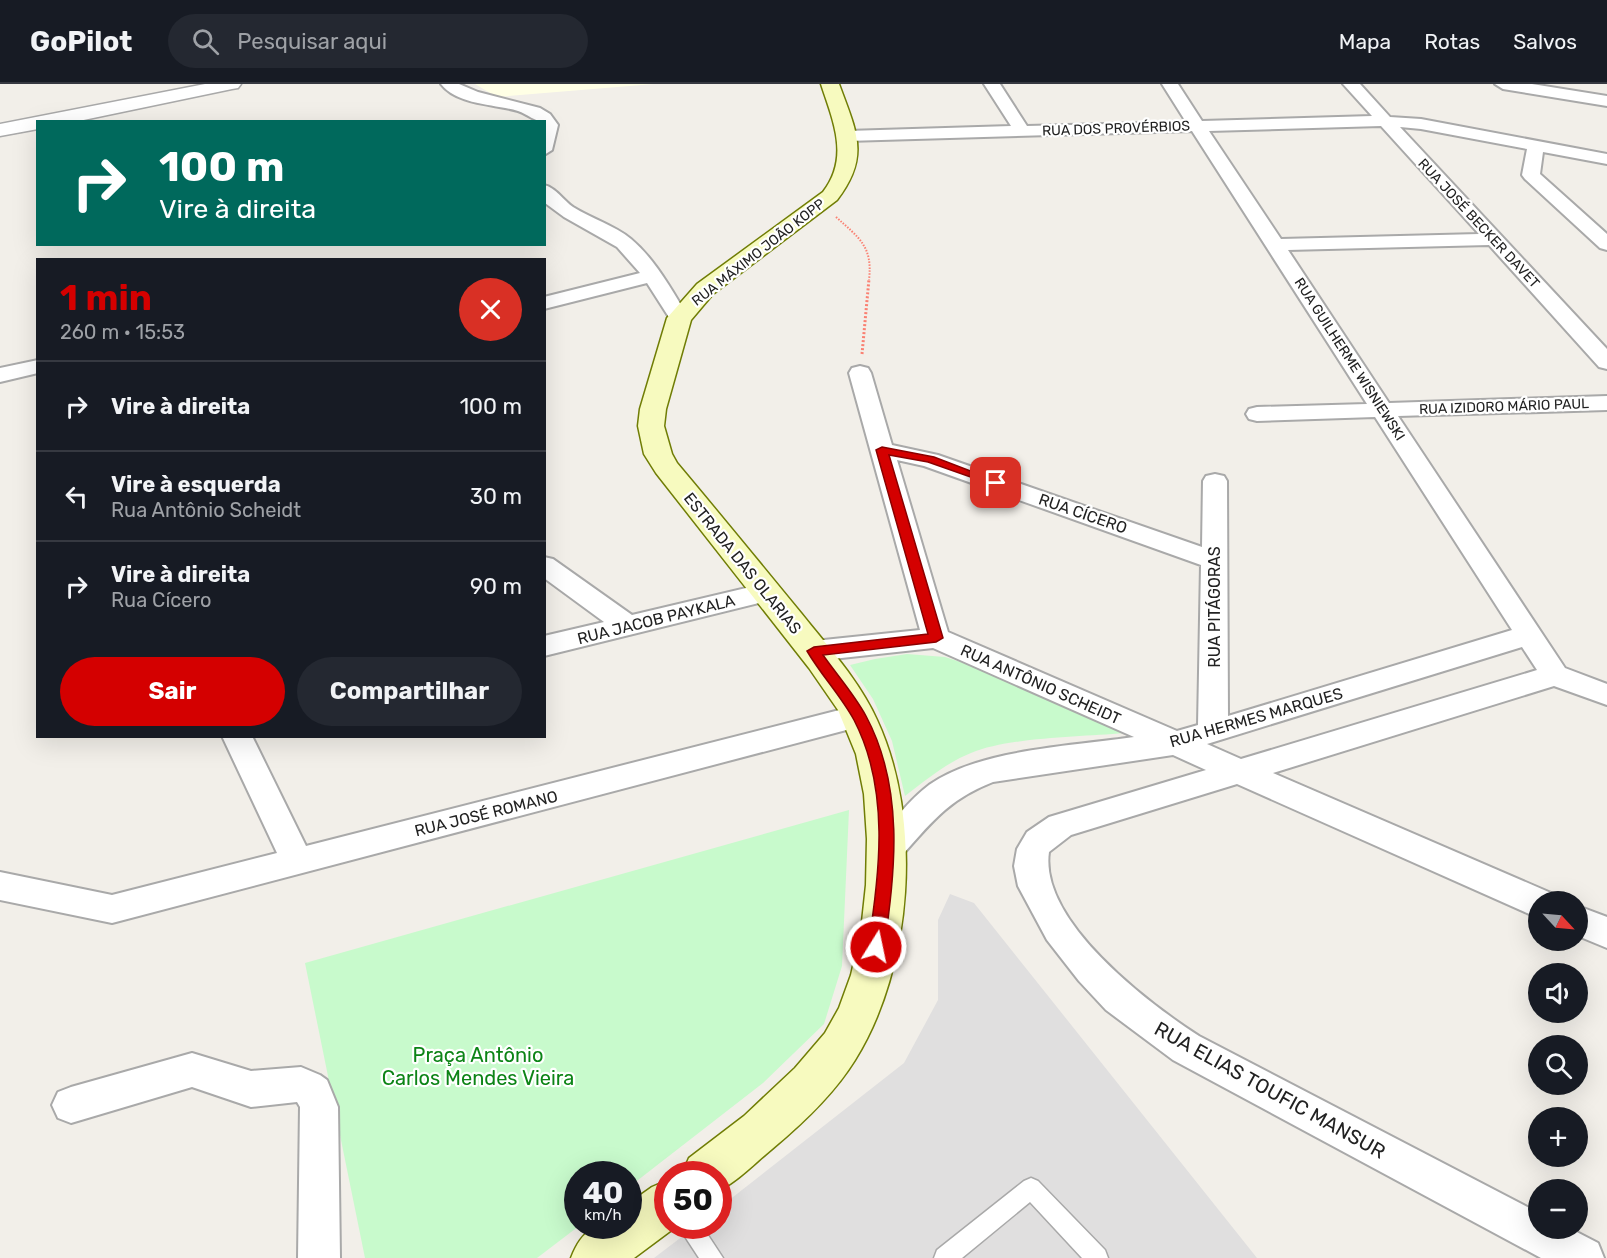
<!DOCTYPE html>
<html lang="pt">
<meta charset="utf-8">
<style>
body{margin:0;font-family:Rubik,sans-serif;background:#242831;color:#f1f3f6;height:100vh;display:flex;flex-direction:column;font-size:22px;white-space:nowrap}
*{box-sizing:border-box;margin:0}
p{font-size:20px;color:#9ea1a6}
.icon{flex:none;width:33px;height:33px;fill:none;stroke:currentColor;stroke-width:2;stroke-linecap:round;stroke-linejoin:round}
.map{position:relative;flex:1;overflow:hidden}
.side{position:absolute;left:36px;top:174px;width:510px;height:480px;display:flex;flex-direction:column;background:#171b24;border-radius:0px;box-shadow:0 6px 24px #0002}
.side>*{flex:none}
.banner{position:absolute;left:36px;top:36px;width:510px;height:126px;border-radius:0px;box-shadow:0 6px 24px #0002;background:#00695c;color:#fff;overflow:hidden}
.needle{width:39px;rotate:116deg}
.fabs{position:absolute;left:1528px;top:807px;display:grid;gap:12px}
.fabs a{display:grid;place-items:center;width:60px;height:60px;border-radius:50%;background:#171b24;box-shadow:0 6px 24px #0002;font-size:30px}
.speed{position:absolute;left:564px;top:1077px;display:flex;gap:12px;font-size:30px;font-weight:700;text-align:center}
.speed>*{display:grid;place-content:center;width:78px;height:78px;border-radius:50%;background:#171b24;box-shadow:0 6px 24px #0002;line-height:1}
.speed small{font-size:15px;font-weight:400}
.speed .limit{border:9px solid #d22;background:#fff;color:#111}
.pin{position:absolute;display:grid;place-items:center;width:51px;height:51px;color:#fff;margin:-26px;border-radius:12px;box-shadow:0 3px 9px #0006}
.me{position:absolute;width:66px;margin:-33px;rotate:10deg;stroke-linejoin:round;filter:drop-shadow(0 0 4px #0008)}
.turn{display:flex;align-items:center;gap:21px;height:126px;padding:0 24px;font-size:27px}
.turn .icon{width:78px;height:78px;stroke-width:2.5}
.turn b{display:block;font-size:42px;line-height:51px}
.round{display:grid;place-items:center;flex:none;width:63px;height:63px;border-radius:32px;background:#242831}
.overview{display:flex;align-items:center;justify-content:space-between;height:102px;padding:0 24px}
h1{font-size:36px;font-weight:700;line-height:45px;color:#d40000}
.action{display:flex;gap:12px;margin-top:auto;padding:12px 24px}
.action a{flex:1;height:69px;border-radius:36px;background:#d40000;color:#fff;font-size:24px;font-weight:700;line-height:69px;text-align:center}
.action a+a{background:#242831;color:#f1f3f6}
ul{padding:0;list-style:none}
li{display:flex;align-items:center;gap:18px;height:90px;padding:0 24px;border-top:2px solid #363941}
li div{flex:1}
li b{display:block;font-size:22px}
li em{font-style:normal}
header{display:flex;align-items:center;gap:36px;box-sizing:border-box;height:84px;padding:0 30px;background:#171b24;border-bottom:2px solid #363941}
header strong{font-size:28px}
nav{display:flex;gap:33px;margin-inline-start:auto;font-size:21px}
.search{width:420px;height:54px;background:#242831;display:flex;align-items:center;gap:15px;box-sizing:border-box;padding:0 21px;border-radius:33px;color:#9ea1a6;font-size:22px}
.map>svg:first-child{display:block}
.residential{fill:#e0dfdf}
.education{fill:#ffffe5}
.park{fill:#c8facc}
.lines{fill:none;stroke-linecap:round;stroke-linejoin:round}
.service-casing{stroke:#a9a9a9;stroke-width:3}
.minor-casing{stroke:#a9a9a9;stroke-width:4}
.tertiary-casing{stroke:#a9a9a9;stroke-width:3}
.secondary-casing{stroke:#707d05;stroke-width:3}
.path-far1{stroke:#fa8072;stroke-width:2;stroke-dasharray:1.5 1.5;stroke-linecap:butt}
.path{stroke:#fa8072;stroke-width:3;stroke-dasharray:2 2;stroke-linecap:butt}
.service{fill:#fff;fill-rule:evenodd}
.minor{fill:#fff;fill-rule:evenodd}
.tertiary{fill:#fff;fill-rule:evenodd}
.secondary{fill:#f7fabf;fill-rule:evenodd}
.route{fill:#d40000;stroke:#8a0000;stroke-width:1.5}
.labels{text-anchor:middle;stroke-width:4.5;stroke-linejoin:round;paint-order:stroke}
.far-street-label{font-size:14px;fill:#222;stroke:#fff}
.street-label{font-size:16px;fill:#222;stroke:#fff}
.near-park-label{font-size:20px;fill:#0c8416;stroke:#fff}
.near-street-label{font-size:20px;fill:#222;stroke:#fff}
</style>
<header>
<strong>GoPilot</strong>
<div class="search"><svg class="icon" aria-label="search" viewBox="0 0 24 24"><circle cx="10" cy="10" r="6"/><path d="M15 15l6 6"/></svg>Pesquisar aqui</div>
<nav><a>Mapa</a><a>Rotas</a><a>Salvos</a></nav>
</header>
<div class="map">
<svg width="1607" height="1174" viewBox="0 0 1607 1174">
<rect width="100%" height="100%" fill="#f2efe9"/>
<!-- residential -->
<path class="residential" d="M950,810L974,819L1257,1174H654L696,1142H718L719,1124L904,979L938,916V836Z"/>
<!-- education -->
<path class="education" d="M475,0H654L497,13Z"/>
<!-- park -->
<g class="park">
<path d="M907,570L945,573L982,585L1124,649C1080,653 1010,653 971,669C946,679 926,696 905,712L892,657L873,615L850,581L875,575Z"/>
<path d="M849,726L842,882L824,940L763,999L629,1103L628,1090H578L579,1142L537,1174H365L305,879Z"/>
</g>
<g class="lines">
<!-- service casing -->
<g class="service-casing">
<g id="service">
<path d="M1031,1094L1038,1097L1105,1166L1108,1174H1082L1030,1118L962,1174H934L937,1166L1024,1097Z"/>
<path d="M678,1142H702L723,1174H699Z"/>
</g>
</g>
<!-- minor casing -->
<g class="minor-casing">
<g id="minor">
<path d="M441,0H459L478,8L540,24L550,30L558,41L552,66L544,71V38C536,38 527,30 518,27C494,20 457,21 441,0Z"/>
<path d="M984,0H1000L1027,42L1186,38L1162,0H1178L1202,37L1372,32L1343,0H1360L1390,33L1421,35L1607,70V80L1543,68L1540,90L1607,150V166L1600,164L1525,95L1522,91L1527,65L1421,45L1400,43L1607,265V285L1599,283L1489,161L1288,166L1389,319L1607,312V326L1398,332L1565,584L1607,600V621L1554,602L1273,689L1551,809L1555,818H1539V833L1527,829L1237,700L1071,751L1049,768C1039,837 1148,919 1199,952L1539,1129V1144H1569L1598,1159L1604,1174H1541L1173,976L1106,926L1079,897L1047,856L1018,802L1014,782L1017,765L1027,748L1049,733L1206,686L1173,671L993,698C947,716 930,740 898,776L887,780L876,776L871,767L876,758C892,739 909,716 929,701C980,665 1073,662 1134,653L933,564L814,577L804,574L800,567L804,560L814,557L920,546L849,289L852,284L860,282L868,284L871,289L892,361L938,371L1202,463L1203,397L1206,392L1215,390L1224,392L1227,397L1228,632L1512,546L1375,333L1257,337L1249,335L1246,330L1249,325L1257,323L1367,320L1192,47L847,57L839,52L847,47L1011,42ZM1381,42L1479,150L1281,155L1209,47ZM897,376L924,382L1201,481L1198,641L1177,647L948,548ZM1522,563L1537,586L1241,675L1207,660Z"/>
<path d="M1495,0H1532L1607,12V22L1503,5Z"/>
<path d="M544,101C555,103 564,117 573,123C592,135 614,141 631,155C656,176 672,207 689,234L686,238L679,240L672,238L647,199L544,225V213L640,189L617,163L564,133L545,119Z"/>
<path d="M38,276V289L0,298V284Z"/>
<path d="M544,473L553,475L632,531L767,499L776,502L780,508L776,514L767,517L544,572V552L604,538L544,494Z"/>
<path d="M859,621L869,624L874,632L869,640L112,839L0,816V788L112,811L277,769L222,652H252L306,762Z"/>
<path d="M1578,822L1607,833V864L1578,852Z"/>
<path d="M192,969L251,987L301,983L320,991L327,996L338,1023L340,1174H298L300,1023L297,1018L251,1023L192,1003L71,1039L58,1034L52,1021L58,1008L71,1003Z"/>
</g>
</g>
<!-- tertiary casing -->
<g class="tertiary-casing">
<path id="tertiary" d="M205,0H241L238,4L232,5L74,38H38V45L0,52V40Z"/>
</g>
<!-- secondary casing -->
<g class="secondary-casing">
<g id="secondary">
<path d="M821,0H839C856,47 871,72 837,116L713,210L691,236L666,325L664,342L672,370L677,379C719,429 760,479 801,529C828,563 859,596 877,636C923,735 913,883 855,976C834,1010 802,1040 772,1065C755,1079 738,1097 718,1107V1090H682L689,1074L744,1032L795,984L825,949L839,924L851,891L861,847L866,801L867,755L864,710L856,670L838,626L809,584L656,389L644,370L638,342L640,325L667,234L697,200L823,108C850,73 833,37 821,0Z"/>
<path d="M668,1096V1142H677L634,1174H571C584,1141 596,1142 628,1142V1120L652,1103Z"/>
</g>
</g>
<!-- path-far1 -->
<path class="path-far1" d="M836,133C859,154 873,162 869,196"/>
<!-- path -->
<path class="path" d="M862,270L869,195"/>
<!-- service -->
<use href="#service" class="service"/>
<!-- minor -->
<use href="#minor" class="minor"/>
<!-- tertiary -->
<use href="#tertiary" class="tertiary"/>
<!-- secondary -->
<use href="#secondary" class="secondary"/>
</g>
<!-- route -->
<path class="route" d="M882,363L934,373L1002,399L996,402L928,378L889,371L943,554L936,558L823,571C837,591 854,610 866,632C904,703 896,786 884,863L882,868L876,870L870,868L868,863C880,789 890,705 854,636C841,612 821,591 807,567L814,563L928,550L876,366Z"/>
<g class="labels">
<!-- far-street labels -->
<g class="far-street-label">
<text transform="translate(1116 44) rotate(-2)" y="5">RUA DOS PROVÉRBIOS</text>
<text transform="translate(1479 139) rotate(47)" y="5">RUA JOSÉ BECKER DAVET</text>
<text transform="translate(758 168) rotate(-38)" y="5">RUA MÁXIMO JOÃO KOPP</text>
<text transform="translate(1350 275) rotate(57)" y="5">RUA GUILHERME WISNIEWSKI</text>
<text transform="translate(1504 322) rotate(-2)" y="5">RUA IZIDORO MÁRIO PAUL</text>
</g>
<!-- street labels -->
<g class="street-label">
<text transform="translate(1083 429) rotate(19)" y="6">RUA CÍCERO</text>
<text transform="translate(743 479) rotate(51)" y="6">ESTRADA DAS OLARIAS</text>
<text transform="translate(1214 523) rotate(-90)" y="6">RUA PITÁGORAS</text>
<text transform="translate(656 535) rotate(-14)" y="6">RUA JACOB PAYKALA</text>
<text transform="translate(1041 600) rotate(24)" y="6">RUA ANTÔNIO SCHEIDT</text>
<text transform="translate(1256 633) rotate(-16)" y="6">RUA HERMES MARQUES</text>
<text transform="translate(486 729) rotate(-14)" y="6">RUA JOSÉ ROMANO</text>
</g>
<!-- near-park labels -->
<g class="near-park-label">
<text x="478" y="978">Praça Antônio<tspan x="478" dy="23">Carlos Mendes Vieira</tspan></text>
</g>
<!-- near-street labels -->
<g class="near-street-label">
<text transform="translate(1270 1006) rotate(29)" y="7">RUA ELIAS TOUFIC MANSUR</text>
</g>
</g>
</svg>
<div class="fabs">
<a><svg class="needle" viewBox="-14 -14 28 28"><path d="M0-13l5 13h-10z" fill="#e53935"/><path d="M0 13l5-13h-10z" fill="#9ea1a6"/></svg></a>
<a><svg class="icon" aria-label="sound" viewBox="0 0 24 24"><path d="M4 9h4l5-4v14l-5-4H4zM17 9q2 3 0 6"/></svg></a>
<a><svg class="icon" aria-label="search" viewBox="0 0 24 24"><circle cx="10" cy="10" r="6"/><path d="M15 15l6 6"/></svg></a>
<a>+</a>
<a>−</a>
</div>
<div class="speed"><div>40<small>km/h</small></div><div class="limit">50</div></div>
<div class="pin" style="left:996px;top:399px;background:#d93025"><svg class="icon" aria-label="arrive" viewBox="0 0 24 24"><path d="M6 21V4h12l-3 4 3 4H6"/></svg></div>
<svg class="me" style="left:876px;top:863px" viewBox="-20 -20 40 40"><circle r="17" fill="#d40000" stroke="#fff" stroke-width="3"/><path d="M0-11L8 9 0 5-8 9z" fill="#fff"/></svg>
<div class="banner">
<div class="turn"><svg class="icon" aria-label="right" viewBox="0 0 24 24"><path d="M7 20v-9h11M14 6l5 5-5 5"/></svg><div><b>100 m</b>Vire à direita</div></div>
</div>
<section class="side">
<div class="overview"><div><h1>1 min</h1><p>260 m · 15:53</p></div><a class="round" style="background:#d93025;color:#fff"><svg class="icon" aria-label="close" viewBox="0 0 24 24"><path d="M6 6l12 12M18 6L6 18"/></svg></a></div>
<ul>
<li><svg class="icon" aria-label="right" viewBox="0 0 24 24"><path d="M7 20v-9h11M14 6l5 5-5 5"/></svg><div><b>Vire à direita</b></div><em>100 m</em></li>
<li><svg class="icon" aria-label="left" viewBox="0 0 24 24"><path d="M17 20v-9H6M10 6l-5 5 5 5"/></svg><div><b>Vire à esquerda</b><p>Rua Antônio Scheidt</p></div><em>30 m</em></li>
<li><svg class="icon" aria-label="right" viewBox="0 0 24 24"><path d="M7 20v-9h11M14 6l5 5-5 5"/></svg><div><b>Vire à direita</b><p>Rua Cícero</p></div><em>90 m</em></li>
</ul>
<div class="action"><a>Sair</a><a>Compartilhar</a></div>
</section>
</div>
